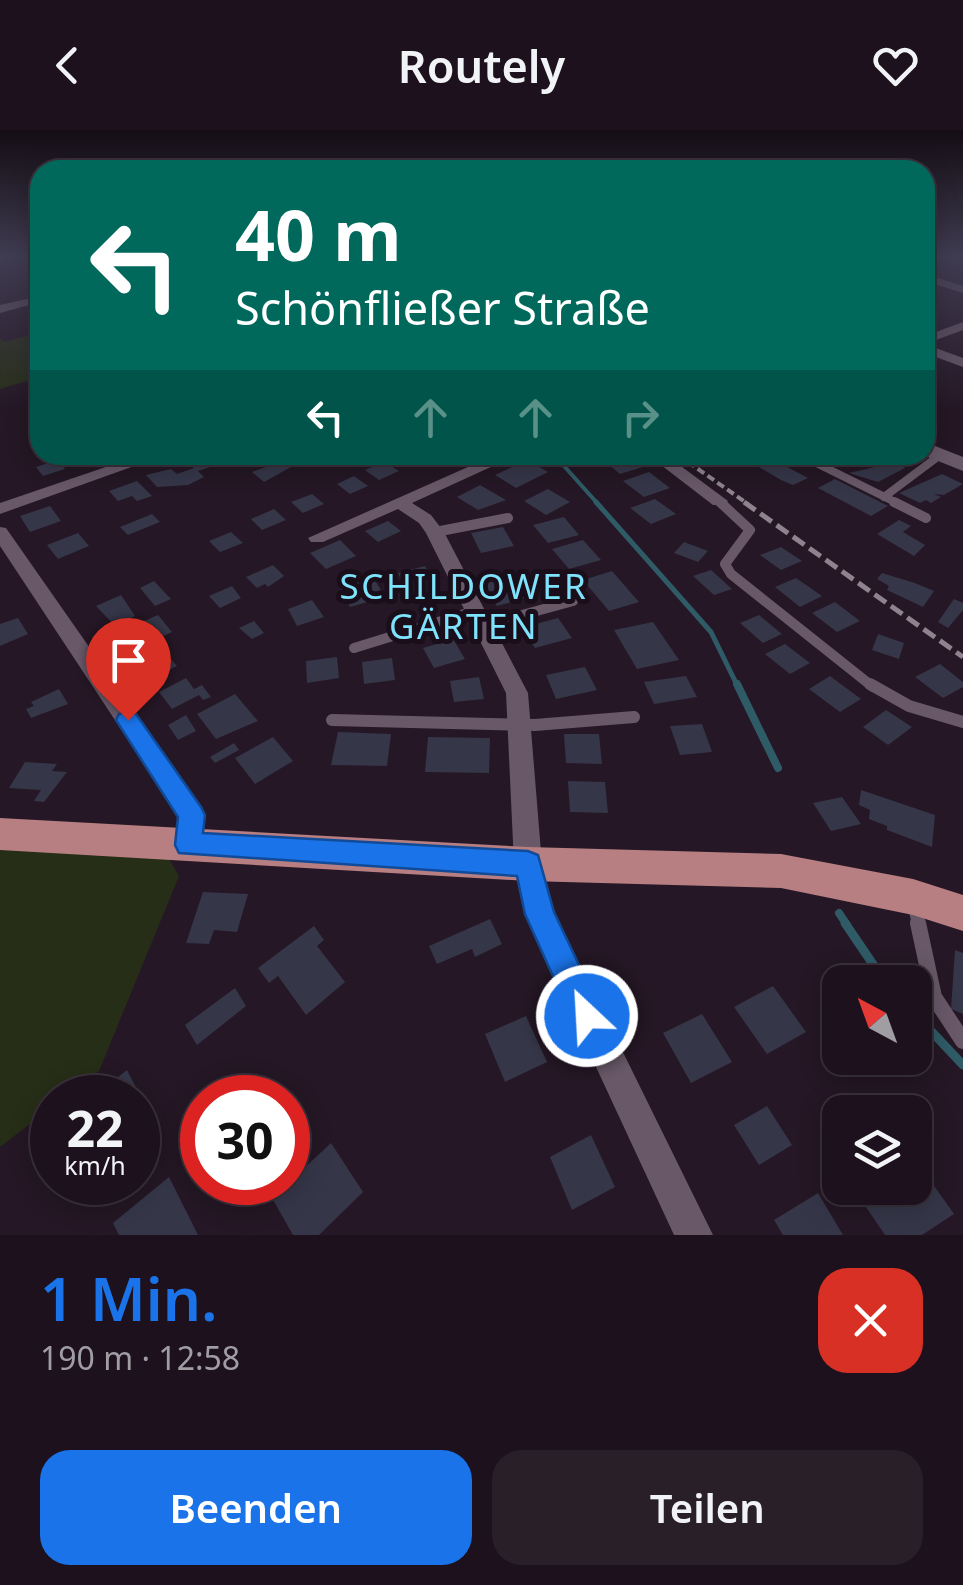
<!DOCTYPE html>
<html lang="de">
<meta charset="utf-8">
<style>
body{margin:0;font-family:"Noto Sans",sans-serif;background:#291f29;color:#f1f3f6;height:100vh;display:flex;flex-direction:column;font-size:38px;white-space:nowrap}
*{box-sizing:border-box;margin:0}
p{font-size:32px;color:#a09da3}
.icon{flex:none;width:55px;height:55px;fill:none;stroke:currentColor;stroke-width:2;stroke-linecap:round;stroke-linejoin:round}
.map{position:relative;height:1105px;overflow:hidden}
.panel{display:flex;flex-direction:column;background:#1c111c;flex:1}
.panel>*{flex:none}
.hud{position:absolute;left:30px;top:30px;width:905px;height:305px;border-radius:30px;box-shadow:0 5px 25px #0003,0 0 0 2px #3a313b;background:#00695c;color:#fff;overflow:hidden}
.needle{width:65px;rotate:319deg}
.fabs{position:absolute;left:822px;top:835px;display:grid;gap:20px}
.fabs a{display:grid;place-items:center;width:110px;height:110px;border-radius:20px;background:#1c111c;box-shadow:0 5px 25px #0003,0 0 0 2px #3a313b;font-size:50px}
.speed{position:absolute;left:30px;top:945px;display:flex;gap:20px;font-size:50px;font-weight:700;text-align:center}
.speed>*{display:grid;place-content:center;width:130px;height:130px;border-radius:50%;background:#1c111c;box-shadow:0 5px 25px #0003,0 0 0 2px #3a313b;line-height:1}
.speed small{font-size:25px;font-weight:400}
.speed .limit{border:15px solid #d22;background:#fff;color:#111}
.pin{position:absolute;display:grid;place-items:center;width:85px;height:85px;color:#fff;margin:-102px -42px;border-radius:50% 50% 50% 0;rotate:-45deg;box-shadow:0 0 10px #0007}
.pin .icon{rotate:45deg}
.me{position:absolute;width:110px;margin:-55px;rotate:335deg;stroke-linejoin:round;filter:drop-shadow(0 0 8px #0008)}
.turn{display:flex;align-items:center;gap:35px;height:210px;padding:0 40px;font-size:45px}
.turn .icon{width:130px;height:130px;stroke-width:2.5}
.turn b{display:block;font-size:70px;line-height:85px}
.lanes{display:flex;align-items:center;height:95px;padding:0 40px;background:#0003;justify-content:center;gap:50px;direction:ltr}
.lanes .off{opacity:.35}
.round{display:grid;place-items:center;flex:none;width:105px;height:105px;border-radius:30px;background:#291f29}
.summary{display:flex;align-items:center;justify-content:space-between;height:170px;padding:0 40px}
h1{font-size:60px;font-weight:600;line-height:75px;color:#1a73e8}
.primary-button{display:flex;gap:20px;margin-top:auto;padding:20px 40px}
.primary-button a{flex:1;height:115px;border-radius:30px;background:#1a73e8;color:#fff;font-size:40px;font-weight:600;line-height:115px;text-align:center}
.primary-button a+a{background:#291f29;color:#f1f3f6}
header{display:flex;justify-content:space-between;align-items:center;height:130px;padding:0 40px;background:#1c111c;font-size:45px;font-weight:600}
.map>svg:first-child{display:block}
.green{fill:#272e17}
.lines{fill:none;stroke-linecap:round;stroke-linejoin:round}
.stream-far3{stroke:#2f5b67;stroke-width:4}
.stream-far2{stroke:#2f5b67;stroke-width:5}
.stream-far1{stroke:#2f5b67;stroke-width:8}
.stream{stroke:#2f5b67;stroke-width:9}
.building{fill:#353648}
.lane-far3{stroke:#685868;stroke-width:8}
.lane-far2{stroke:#685868;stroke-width:10}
.lane-far1{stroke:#685868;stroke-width:12}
.lane{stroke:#685868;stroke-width:16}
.street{fill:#685868;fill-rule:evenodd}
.secondary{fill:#685868;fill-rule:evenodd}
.primary{fill:#b77f81;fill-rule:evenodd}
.rail-far1{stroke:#8f838f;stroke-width:4;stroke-dasharray:8 4;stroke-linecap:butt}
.rail{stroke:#8f838f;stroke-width:5;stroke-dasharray:14 6;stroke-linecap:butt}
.route{fill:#1a73e8;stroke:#114b97;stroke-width:2.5}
.labels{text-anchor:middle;stroke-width:10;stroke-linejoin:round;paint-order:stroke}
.neighbourhood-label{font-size:35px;letter-spacing:2.5px;fill:#7ee3fb;stroke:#1b0e1b}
</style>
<header><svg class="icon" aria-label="back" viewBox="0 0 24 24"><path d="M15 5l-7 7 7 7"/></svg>Routely<svg class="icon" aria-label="heart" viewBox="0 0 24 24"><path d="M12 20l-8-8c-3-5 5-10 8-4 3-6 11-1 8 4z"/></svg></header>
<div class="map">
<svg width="963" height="1105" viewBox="0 0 963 1105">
<rect width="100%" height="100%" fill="#251725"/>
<!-- green -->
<g class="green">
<path d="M26,206L40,216V247L0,259V209L4,212Z"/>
<path d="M0,719L168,727L179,746L99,941L65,967L52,968V977L0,1017Z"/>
</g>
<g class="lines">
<!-- stream-far3 -->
<path class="stream-far3" d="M556,327L598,374"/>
<!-- stream-far2 -->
<path class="stream-far2" d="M596,372L711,502L738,557"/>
<!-- stream-far1 -->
<g class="stream-far1">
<path d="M737,554L778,638"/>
<path d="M839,783L847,795"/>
</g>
<!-- stream -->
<g class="stream">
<path d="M845,793L885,852"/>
<path d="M915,884L963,935"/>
</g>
</g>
<!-- building -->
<g class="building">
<path d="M203,325H209L219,334L198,341L204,347L188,355L157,357L146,345L171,339L177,344L194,338L188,332Z"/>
<path d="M615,325H632L646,336L620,344L602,329Z"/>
<path d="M751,325H764L808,348L793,355L781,350L744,328Z"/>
<path d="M884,325L911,330L900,335L905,338L878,352L849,343L875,337L887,331L879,327Z"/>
<path d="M58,330L65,339L43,346L36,337Z"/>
<path d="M527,330L548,342L516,358L495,345Z"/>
<path d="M283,331L291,337L264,352L252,342Z"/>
<path d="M384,332L399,341L379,350L365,340Z"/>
<path d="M649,342L670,358L644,367L623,351Z"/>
<path d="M942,344L963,354L944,365L934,364L941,367L931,373L926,370L920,373L899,363Z"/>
<path d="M354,346L368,356L350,364L337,354Z"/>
<path d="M835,349L888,376L871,386L818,358Z"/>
<path d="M137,351L152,366L137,371L132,366L118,371L109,361Z"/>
<path d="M480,355L506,370L478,380L457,367Z"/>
<path d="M548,359L570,372L546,385L524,371Z"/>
<path d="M312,364L324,374L303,383L291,372Z"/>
<path d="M655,369L676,384L651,394L630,378Z"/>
<path d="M50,376L61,391L30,402L20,386Z"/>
<path d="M274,379L286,390L262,400L251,389Z"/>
<path d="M152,384L160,392L128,405L120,397Z"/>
<path d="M564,387L579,405L548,413L533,395Z"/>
<path d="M899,390L911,396L903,402L925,415L914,426L877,404Z"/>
<path d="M388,391L401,401L378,412L365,401Z"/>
<path d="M503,397L514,416L481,423L471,403Z"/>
<path d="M231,402L243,413L220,422L209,411Z"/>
<path d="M78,403L89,416L58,429L47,415Z"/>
<path d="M340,410L356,426L326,439L310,423Z"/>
<path d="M583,410L601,430L569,439L552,419Z"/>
<path d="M684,412L708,421L698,432L674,423Z"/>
<path d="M781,417L802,431L781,440L760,425Z"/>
<path d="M273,435L284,446L268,457L265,454L257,458L246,447Z"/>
<path d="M425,436L437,459L409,465L398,443Z"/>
<path d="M711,440L732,459L714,465L693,446Z"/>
<path d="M612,441L639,472L609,481L583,450Z"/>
<path d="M882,443L915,453L934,461L923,477L887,460L889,456L877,449Z"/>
<path d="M517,444L533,466L497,476L482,453Z"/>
<path d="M373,447L385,467L350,477L339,457Z"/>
<path d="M796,448L822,466L800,477L775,457Z"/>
<path d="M154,451L171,469L155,476L140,458Z"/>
<path d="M232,456L241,468L220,478L209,466Z"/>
<path d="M121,465L135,486L115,496L96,476Z"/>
<path d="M954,469L963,473V480L948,498L938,492Z"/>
<path d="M312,470L324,487L297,496L288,479Z"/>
<path d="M835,472L860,491L837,502L812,483Z"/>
<path d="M158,485L172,502L146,514L137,503L121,510L116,503Z"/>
<path d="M759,485L782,504L763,513L740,493Z"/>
<path d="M18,488L28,504L0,516V494Z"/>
<path d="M558,488L572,508L535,518L521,498Z"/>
<path d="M254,491L264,503L252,509L239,498Z"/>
<path d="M653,492L679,530L637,539L614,500Z"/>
<path d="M878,504L904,513L899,529L872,520Z"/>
<path d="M453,509L465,529L434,538L423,518Z"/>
<path d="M785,514L810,533L790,544L765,524Z"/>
<path d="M164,521L177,536L150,549L138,533Z"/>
<path d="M337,527L339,548L307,553L306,531Z"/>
<path d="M392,528L395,550L364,554L362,532Z"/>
<path d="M940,534L963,552V557L943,568L915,547Z"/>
<path d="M585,537L597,560L556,569L546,545Z"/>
<path d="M686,546L697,567L654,574L644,552Z"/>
<path d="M830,546L861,569L840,582L809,559Z"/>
<path d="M479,547L484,569L454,572L450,551Z"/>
<path d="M186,548L194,559L202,555L211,567L203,570L199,565L172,579L159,562Z"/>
<path d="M59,559L68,574L31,588L26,579L34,576L31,572Z"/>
<path d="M235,564L258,591L216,609L197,584Z"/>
<path d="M886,580L912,597L888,615L863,597Z"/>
<path d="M186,585L196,601L178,610L168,595Z"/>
<path d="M702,594L712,622L680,625L670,596Z"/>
<path d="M338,602L391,604L387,636L331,635Z"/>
<path d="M564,604H599L602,634L566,633Z"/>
<path d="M273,607L293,631L255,654L235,628Z"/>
<path d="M428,607L490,608L489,643L425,642Z"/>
<path d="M234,613L239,620L215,633L210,627Z"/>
<path d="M25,632L57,634L52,641L67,642L44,672L34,671L41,660L9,658Z"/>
<path d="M568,651L605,652L608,683L570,682Z"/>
<path d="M861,660L935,685L932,717L887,700V696L869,689L870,680L859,675Z"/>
<path d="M842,667L861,694L831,701L813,673Z"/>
<path d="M203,762L248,764L237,802L214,800L209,814L186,813Z"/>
<path d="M490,789L502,814L475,827L472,819L437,834L429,816Z"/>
<path d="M314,796L324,810L317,816L345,852L306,885L278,846L269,853L258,838Z"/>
<path d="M955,820L963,823V884L951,879Z"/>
<path d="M773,856L806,902L767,924L734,877Z"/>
<path d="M235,858L246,876L197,915L185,895Z"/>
<path d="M702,884L732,932L691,953L663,903Z"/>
<path d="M526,886L547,932L505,952L485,904Z"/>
<path d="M865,928H910L880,947Z"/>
<path d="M127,940L147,979L138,987V968L95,965Z"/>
<path d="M767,976L792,1015L759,1035L734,995Z"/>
<path d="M591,1005L615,1057L572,1080L550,1027Z"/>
<path d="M331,1013L363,1062L319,1105H293L272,1068Z"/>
<path d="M915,1029L954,1084L922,1105H885L853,1058H915Z"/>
<path d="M169,1047L198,1105H119L113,1093Z"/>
<path d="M818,1063L843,1105H783L774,1090Z"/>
</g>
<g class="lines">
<!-- lane-far3 -->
<g class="lane-far3">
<path d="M277,325L281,328"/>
<path d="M800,325L899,374"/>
<path d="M884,367L940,325"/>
<path d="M719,371L723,374"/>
</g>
<!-- lane-far2 -->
<g class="lane-far2">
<path d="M720,372L750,400L725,434L731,444L873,557"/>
<path d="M894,372L926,388"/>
<path d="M435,402L508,388"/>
<path d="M482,496L573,471"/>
<path d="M354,518L474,481"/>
</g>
<!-- lane-far1 -->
<g class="lane-far1">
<path d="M870,554L909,576L963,592"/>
<path d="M332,590L535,595L634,587"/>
<path d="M913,771L918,795"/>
</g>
<!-- lane -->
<path class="lane" d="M918,793L934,867L963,911"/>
<!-- street -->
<g class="street">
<path d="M925,144L963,156V163L925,151Z"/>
<path d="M40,166V172L0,183V175Z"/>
<path d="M963,192V200L925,214V206Z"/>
<path d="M925,214L963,228V237L925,223Z"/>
<path d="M141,325H165L0,384V373Z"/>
<path d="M495,325H517L412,373L431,385L444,402L528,563L542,734L554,782L713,1105H674L525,784L514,734L506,563L426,403L419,393L398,379L323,412H311L308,408Z"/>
<path d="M648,325H666L728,371L725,375H713Z"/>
<path d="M0,397L6,398L201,677L205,685L199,724L189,727L179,724L175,715L179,687L0,416Z"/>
</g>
<!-- secondary -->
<path class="secondary" d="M925,312L963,327V341L923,325Z"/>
<!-- primary -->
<path class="primary" d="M0,688L528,717L781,724L913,749L963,765V801L913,785L781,758L528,751L0,720Z"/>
<!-- rail-far1 -->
<path class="rail-far1" d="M678,325L748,374"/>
<!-- rail -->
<path class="rail" d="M744,372L963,527"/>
</g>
<!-- sky -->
<linearGradient id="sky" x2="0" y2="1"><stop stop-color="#140d14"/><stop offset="0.45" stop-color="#403c51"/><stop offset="1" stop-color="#403c51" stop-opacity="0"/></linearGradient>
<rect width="963" height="281" fill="url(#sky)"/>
<!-- route -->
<path class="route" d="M128,581L136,584L201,677L205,685L203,703L528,721L538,725L554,782L603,886L598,897L587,902L576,897L525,784L517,746L179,723L175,715L178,687L116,590L119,584Z"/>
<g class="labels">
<!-- neighbourhood labels -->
<g class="neighbourhood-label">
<text x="464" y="469">SCHILDOWER<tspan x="464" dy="40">GÄRTEN</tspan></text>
</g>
</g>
</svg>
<div class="fabs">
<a><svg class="needle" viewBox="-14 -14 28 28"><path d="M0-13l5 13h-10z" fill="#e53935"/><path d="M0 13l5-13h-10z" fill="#a09da3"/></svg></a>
<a><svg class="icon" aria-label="layers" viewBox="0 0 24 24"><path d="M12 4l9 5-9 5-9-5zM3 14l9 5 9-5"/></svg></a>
</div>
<div class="speed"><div>22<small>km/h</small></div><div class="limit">30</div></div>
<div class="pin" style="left:128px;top:590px;background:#d93025"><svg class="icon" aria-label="arrive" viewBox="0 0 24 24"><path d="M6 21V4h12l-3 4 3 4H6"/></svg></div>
<svg class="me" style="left:587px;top:886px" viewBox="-20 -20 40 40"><circle r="17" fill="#1a73e8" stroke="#fff" stroke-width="3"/><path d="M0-11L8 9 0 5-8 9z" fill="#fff"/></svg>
<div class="hud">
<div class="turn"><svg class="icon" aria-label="left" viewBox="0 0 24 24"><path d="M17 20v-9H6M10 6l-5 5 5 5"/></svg><div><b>40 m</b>Schönfließer Straße</div></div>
<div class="lanes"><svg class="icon" aria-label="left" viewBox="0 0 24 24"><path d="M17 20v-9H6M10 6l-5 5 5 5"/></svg><svg class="icon off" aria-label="ahead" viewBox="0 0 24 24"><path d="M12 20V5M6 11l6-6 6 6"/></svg><svg class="icon off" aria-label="ahead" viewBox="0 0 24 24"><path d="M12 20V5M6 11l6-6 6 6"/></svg><svg class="icon off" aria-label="right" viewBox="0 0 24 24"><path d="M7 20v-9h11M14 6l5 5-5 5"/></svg></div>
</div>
</div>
<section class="panel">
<div class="summary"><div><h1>1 Min.</h1><p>190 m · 12:58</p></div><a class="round" style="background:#d93025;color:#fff"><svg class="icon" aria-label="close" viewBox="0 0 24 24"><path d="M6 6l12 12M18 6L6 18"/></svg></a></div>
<div class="primary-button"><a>Beenden</a><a>Teilen</a></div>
</section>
